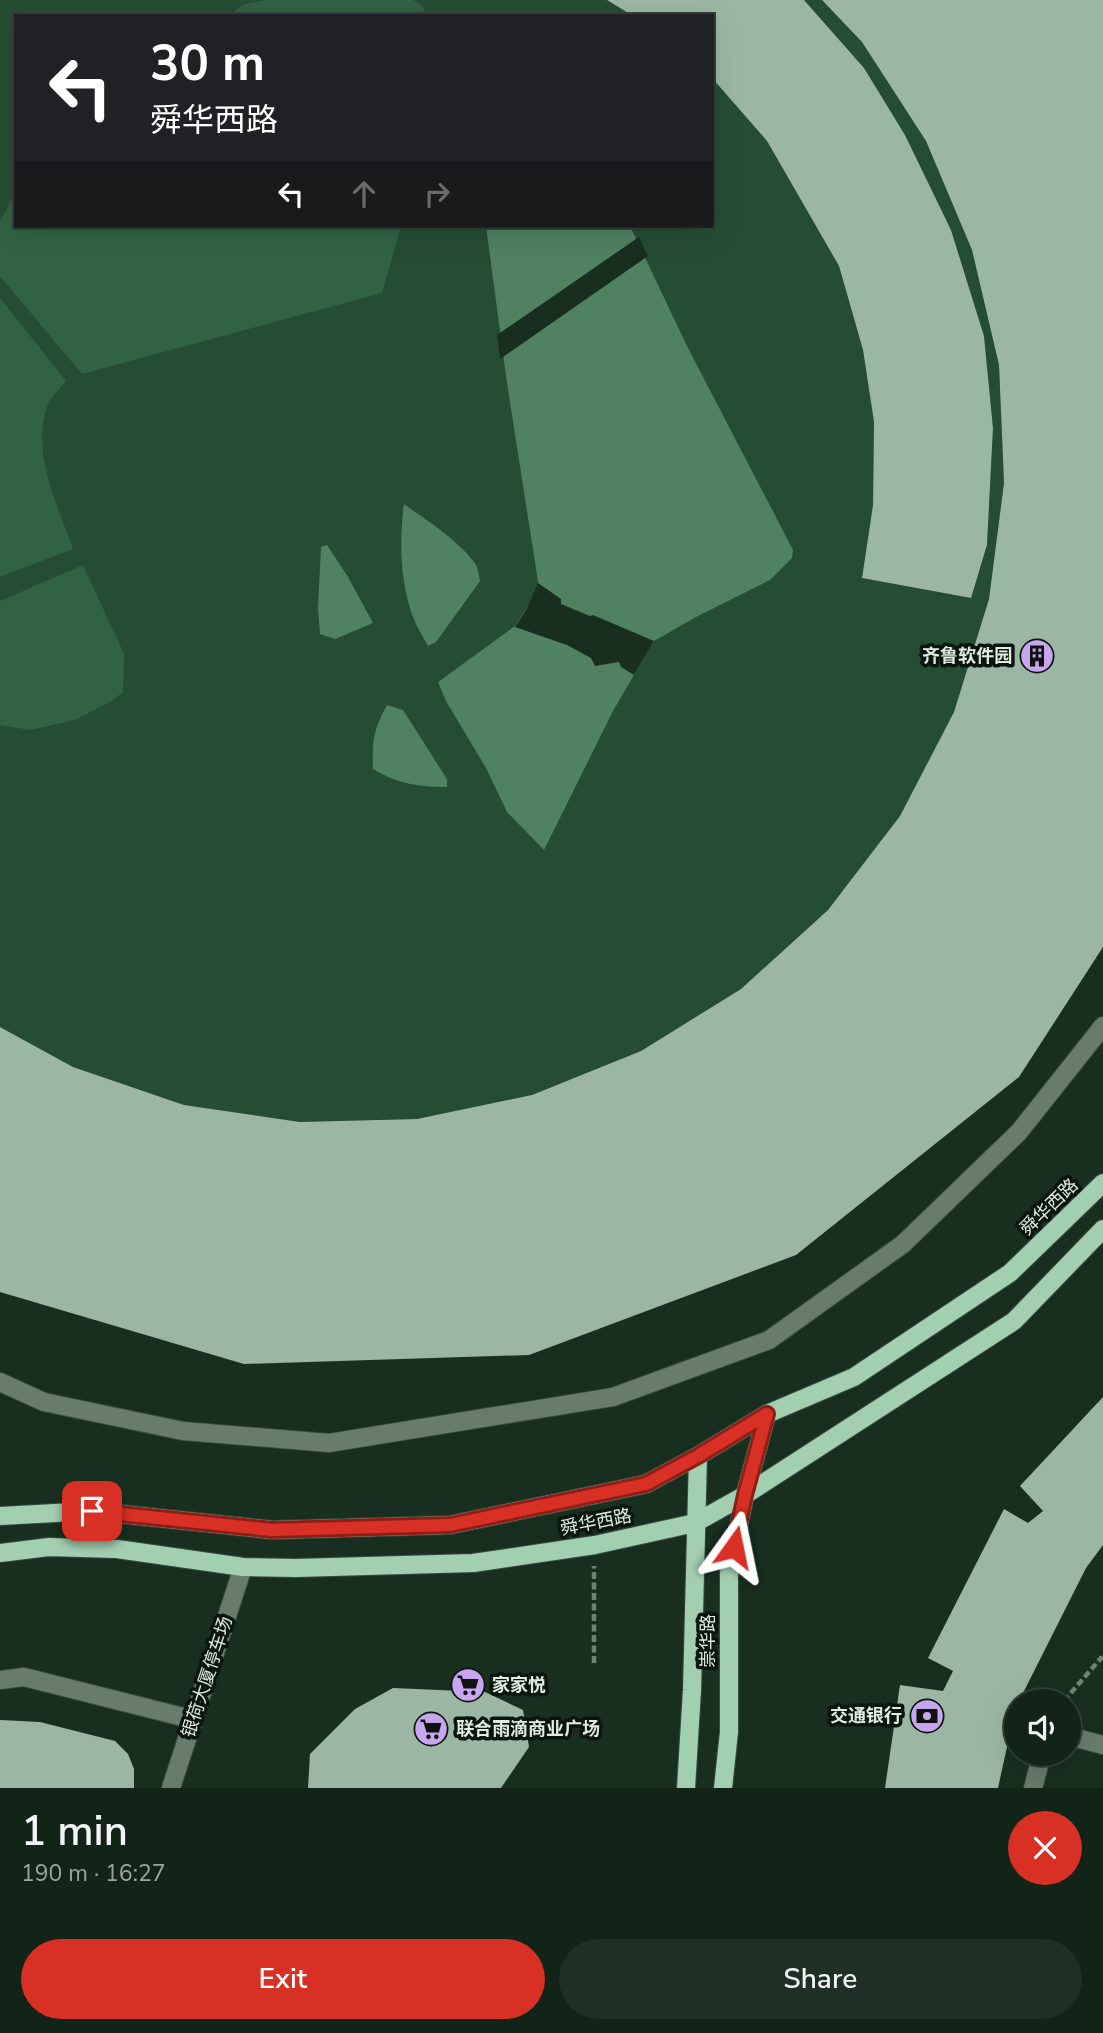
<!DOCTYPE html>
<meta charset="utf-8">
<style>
body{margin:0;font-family:"Nunito Sans","Noto Sans SC",sans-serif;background:#1f2f25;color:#f1f3f6;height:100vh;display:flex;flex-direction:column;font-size:26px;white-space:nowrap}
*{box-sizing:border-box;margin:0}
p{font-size:23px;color:#9ca4a2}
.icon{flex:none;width:38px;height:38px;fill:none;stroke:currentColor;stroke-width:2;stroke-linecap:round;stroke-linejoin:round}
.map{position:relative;height:1788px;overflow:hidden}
.side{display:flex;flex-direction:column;background:#122318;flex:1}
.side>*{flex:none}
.guide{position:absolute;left:14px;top:14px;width:700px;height:214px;border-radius:0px;box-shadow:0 7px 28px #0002,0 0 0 2px #314037;background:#202124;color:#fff;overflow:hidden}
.buttons{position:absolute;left:1004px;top:1689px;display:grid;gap:14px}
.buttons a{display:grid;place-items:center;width:77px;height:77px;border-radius:50%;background:#122318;box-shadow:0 7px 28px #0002,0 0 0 2px #314037;font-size:35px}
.pin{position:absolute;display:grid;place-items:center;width:60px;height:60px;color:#fff;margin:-30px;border-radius:14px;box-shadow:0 4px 10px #0006}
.me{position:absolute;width:77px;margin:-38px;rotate:12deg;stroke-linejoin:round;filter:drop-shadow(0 0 5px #0008)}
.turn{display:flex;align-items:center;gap:24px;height:147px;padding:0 21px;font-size:32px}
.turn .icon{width:91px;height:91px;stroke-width:2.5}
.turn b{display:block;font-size:49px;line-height:60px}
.lanes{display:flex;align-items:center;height:66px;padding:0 21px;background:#0003;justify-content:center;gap:35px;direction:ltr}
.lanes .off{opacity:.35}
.round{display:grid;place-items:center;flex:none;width:74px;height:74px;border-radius:37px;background:#1f2f25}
.headline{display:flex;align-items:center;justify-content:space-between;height:119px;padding:0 21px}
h1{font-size:42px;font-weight:600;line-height:52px}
.button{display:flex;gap:14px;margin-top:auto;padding:14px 21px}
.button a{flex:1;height:80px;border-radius:42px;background:#d93025;color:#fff;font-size:28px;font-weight:600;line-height:80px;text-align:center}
.button a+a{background:#1f2f25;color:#f1f3f6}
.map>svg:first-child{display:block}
.green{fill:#254d34}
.forest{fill:#316243}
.water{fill:#508161}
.pier{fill:#182f20}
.building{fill:#9bb7a3}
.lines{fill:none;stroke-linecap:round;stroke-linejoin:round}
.minor-casing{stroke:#384d3f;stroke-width:20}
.major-casing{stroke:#384d3f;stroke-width:20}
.path{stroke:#6f8276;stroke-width:4.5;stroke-dasharray:7 3.5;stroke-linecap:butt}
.minor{stroke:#677c6d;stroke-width:18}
.major{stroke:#a3cfb1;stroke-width:18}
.route-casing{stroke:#8d1f18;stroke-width:18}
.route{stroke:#d93025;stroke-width:12}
.labels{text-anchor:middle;stroke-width:7;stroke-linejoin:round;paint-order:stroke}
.poi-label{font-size:18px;font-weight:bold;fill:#deece2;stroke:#0b150e;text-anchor:end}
.street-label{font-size:18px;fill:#deece2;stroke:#0b150e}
</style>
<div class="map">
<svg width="1103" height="1788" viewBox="0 0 1103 1788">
<rect width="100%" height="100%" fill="#182f20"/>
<!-- green -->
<path class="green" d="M0,0H607L633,16H16V226H712V78L767,141L839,266L863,350L874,422L873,505L862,578L971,598L987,545L993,428L984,336L951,230L905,135L864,68L804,0H822L862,42L926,141L972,250L999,365L1004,483L989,599L954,712L900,816L828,910L741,989L641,1051L532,1095L417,1119L300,1122L184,1105L73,1067L0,1027Z"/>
<!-- forest -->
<g class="forest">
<path d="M266,0H413L423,6L425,16H233L232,14L242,5Z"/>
<path d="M16,192V226H400L399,234L382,293L82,374L0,276V221Z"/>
<path d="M0,298L66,381C60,389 50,398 47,407C31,451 58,507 73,549L0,577Z"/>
<path d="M83,565L124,654L123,692L113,700L75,720L30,730L0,725V601Z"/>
</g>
<!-- water -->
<g class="water">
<path d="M486,226H630L687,346L793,550L792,558L770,580L696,617L654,641L613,711L544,850L507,812L486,768L446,701L438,682L515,626L539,588L507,383Z"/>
<path d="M404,504C425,519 462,543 476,565C478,570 479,576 480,581L436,642L428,646C423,637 417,627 413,617C400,581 399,542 404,504Z"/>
<path d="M327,545L348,577L373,623L335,639L320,634L318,608L321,547Z"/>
<path d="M387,705L403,710L447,779V787C419,787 398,784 373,769C372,740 373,731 387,705Z"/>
</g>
<!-- pier -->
<g class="pier">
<path d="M639,237L648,256L500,359L497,335Z"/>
<path d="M538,583L561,599V604L590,616L593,615L654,641L634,675L621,667L619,662L595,666L591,658L567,645L515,627L527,608Z"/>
</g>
<!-- building -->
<g class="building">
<path d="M607,0H804L864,68L905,135L951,230L984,336L993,428L987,545L971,598L862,578L873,505L874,422L863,350L839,266L767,141L712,78V16H633Z"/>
<path d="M822,0H1103V947L1019,1077L796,1255L529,1355L244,1364L0,1292V1027L73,1067L184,1105L300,1122L417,1119L532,1095L641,1051L741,989L828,910L900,816L954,712L989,599L1004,483L999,365L972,250L926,141L862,42Z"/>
<path d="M1103,1397V1545L1086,1568L1019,1701H1017L998,1788H885L900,1685L943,1691L953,1671L928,1658L1004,1509L1028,1523L1043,1511L1020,1486Z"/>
<path d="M393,1688L485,1692L523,1710L529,1747L501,1788H308L310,1754L355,1709Z"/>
<path d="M0,1720L40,1722L115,1741L128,1754L134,1769V1788H0Z"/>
</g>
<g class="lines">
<!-- minor casing -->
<g class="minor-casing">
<g id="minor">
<path d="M0,1382L44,1402L183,1431L329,1443L613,1397L769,1340L903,1244L1019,1132L1103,1026"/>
<path d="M0,1680L24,1677L183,1717L193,1723"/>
<path d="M1069,1736L1103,1745"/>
<path d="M171,1788L243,1567"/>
<path d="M1033,1788L1042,1754"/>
</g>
</g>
<!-- major casing -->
<g class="major-casing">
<g id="major">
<path d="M0,1516L92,1511L272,1530L450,1525L646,1484L698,1456L767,1414L854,1377L1010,1273L1103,1183"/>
<path d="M0,1553L49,1547L117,1549L243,1567L296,1568L473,1563L595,1545L695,1523L745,1495L1014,1321L1103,1229"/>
<path d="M686,1788L692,1690L698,1456"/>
<path d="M723,1788L729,1732V1573L745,1495L767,1414"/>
</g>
</g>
<!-- path -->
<g class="path">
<path d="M594,1663V1566"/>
<path d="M1064,1701L1101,1658L1103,1661"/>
</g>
<!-- minor -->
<use href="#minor" class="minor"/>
<!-- major -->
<use href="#major" class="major"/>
</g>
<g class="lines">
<!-- route casing -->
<g class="route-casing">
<path id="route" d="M92,1511L272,1530L450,1525L646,1484L698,1456L767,1414L745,1495L734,1547"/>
</g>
<!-- route -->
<use href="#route" class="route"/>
</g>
<!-- icons -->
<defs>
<g id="building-disc" transform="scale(1.75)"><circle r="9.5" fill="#c7a6ef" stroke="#0b150e"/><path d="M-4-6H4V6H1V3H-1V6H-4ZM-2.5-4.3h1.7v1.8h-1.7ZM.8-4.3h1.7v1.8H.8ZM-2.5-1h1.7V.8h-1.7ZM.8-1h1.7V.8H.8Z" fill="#111"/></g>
<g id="supermarket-disc" transform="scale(1.75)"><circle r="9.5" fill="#c7a6ef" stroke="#0b150e"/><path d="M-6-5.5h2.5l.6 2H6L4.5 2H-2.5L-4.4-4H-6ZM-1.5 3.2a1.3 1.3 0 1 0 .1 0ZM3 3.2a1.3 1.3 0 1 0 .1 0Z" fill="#111"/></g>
<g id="bank-disc" transform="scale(1.75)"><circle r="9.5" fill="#c7a6ef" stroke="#0b150e"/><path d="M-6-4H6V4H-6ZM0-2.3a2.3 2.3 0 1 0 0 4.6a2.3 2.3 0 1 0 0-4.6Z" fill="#111"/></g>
</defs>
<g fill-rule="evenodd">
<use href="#building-disc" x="1037" y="656"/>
<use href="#supermarket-disc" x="468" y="1685"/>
<use href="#bank-disc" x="927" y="1716"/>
<use href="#supermarket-disc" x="431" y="1729"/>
</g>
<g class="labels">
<!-- poi labels -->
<g class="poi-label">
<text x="1012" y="662">齐鲁软件园</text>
<text x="492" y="1691" text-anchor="start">家家悦</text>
<text x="902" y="1722">交通银行</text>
<text x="456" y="1735" text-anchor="start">联合雨滴商业广场</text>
</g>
<!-- street labels -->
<g class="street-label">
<text transform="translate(1049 1207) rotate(-44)" y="6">舜华西路</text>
<text transform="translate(596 1522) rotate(-11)" y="6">舜华西路</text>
<text transform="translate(708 1641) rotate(-90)" y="6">崇华路</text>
<text transform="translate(207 1677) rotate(-72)" y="6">银荷大厦停车场</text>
</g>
</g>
</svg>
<div class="buttons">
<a><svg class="icon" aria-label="sound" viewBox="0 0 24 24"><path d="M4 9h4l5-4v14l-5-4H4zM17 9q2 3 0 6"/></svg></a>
</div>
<div class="pin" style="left:92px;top:1511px;background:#d93025"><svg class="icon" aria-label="arrive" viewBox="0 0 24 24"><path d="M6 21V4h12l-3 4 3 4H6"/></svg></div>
<svg class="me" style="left:734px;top:1547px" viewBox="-20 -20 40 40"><path d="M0-17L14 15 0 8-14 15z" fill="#d93025" stroke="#fff" stroke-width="4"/></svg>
<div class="guide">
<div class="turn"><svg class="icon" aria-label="left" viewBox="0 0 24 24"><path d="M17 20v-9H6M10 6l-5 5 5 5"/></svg><div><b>30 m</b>舜华西路</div></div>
<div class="lanes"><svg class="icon" aria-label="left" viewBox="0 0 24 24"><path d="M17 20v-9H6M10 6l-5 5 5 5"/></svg><svg class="icon off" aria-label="ahead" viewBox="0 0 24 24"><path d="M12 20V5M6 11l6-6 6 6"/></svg><svg class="icon off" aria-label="right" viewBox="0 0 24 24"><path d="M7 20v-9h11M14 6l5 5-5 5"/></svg></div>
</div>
</div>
<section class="side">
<div class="headline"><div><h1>1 min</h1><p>190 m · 16:27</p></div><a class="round" style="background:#d93025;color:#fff"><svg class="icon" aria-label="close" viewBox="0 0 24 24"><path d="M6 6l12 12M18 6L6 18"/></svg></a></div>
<div class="button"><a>Exit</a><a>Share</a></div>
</section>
